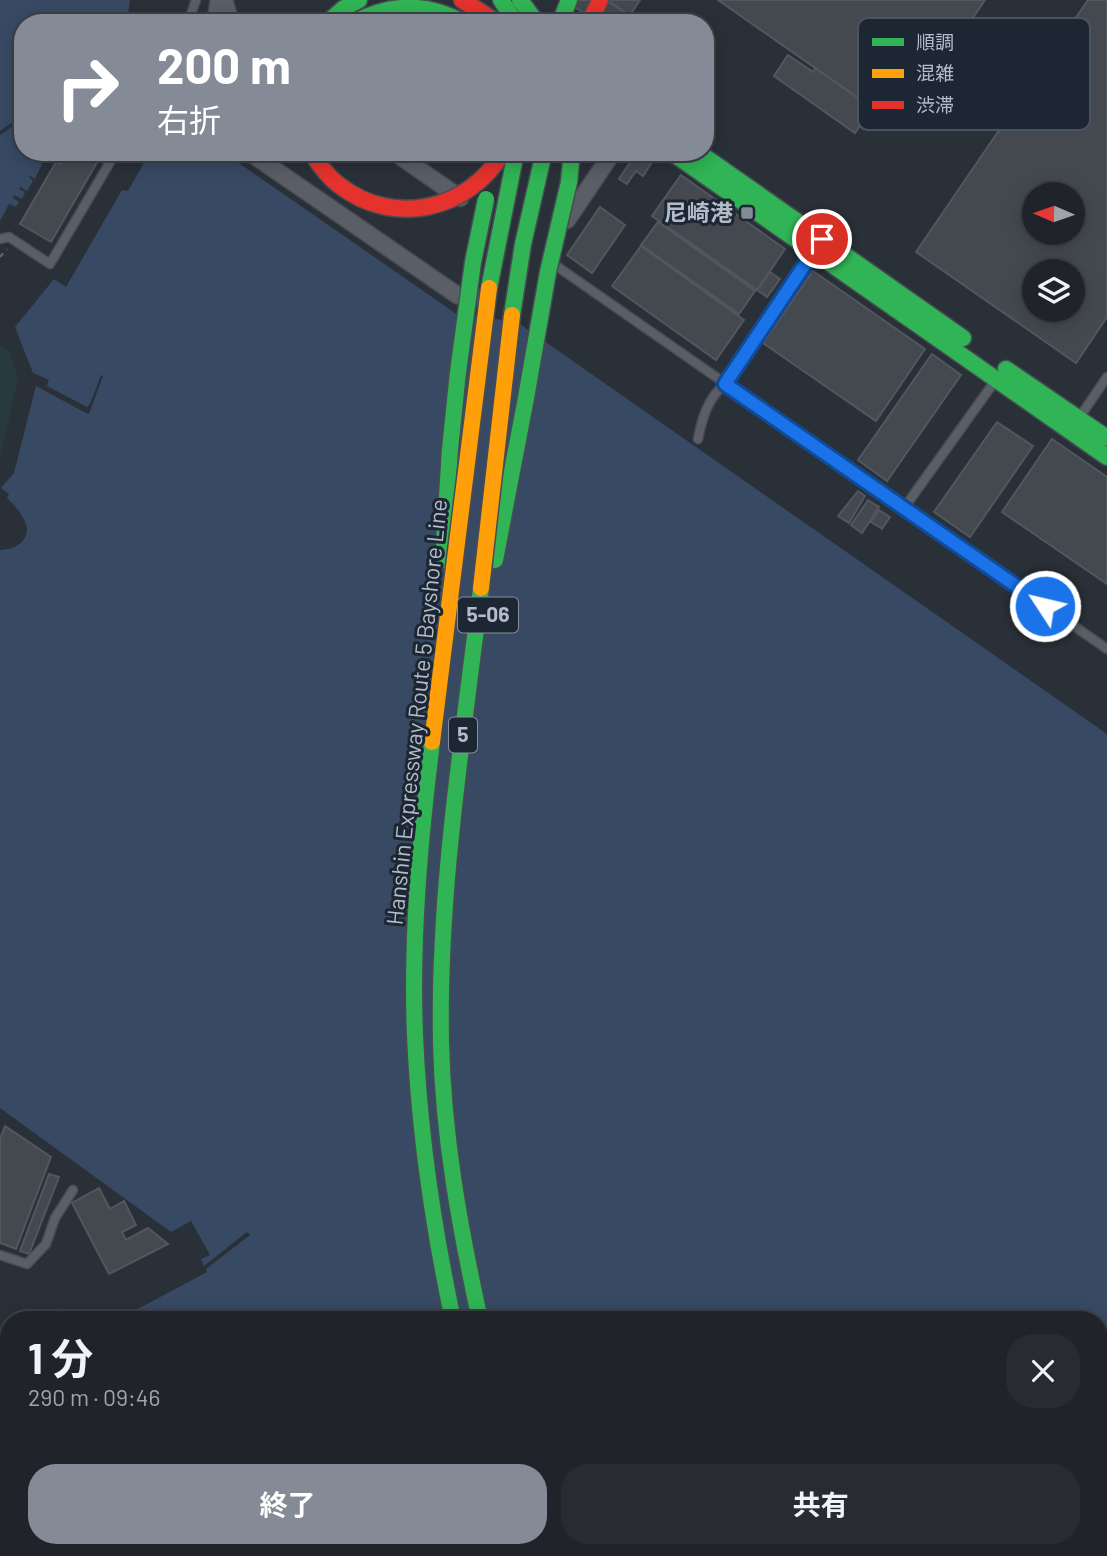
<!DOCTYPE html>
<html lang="ja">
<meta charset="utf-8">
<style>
body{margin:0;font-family:Barlow,"Noto Sans JP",sans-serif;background:#282c32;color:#f1f3f6;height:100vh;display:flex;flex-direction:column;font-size:26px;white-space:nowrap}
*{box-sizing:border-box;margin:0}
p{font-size:23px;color:#a2a4a8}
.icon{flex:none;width:38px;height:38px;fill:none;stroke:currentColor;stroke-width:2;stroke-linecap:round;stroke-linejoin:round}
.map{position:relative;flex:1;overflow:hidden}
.details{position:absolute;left:0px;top:1311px;width:1108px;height:247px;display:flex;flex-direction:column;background:#20242a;border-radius:28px 28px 0 0;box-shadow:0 4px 18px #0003,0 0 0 2px #3d4147}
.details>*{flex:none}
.guide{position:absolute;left:14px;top:14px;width:700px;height:147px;border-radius:28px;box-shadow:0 4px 18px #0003,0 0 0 2px #3d4147;background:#848b96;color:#fff;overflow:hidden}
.needle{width:46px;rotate:272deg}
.buttons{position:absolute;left:1022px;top:182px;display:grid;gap:14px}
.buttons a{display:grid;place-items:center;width:63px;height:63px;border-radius:50%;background:#20242a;box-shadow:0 4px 18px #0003,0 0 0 2px #3d4147;font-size:35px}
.pin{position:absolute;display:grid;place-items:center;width:60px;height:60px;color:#fff;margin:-30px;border:4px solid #fff;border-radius:50%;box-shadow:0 2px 7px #0007}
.me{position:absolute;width:77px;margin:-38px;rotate:305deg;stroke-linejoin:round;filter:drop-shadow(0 0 5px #0008)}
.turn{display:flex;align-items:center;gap:24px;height:147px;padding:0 28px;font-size:32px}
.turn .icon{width:91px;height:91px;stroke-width:2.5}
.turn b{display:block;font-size:49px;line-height:60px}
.round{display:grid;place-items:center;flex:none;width:74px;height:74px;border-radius:28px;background:#282c32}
.summary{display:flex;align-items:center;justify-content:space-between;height:119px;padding:0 28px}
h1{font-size:42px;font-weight:700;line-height:52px}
.primary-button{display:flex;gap:14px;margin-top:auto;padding:14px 28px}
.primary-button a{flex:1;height:80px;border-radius:28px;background:#848b96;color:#fff;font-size:28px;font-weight:700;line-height:80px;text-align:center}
.primary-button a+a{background:#282c32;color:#f1f3f6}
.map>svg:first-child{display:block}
.green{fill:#273a3e}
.water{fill:#384963}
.building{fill:#444950;stroke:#52575f;stroke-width:2;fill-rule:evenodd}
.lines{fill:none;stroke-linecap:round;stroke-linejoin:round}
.lane-casing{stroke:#484c53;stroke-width:11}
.street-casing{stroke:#484c53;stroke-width:19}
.fast-casing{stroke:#484c53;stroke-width:19}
.jam-casing{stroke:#484c53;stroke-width:19}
.path{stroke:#5d636a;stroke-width:2.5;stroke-dasharray:5 5;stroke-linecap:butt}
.lane{stroke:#5a5e66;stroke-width:8}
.street{stroke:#5a5e66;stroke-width:16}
.fast{stroke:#30b455;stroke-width:16}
.jam{stroke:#e5322d;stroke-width:16}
.fast-bridge-casing{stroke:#474c53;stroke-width:19;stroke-linecap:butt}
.slow-bridge-casing{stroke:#474c53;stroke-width:19;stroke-linecap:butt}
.jam-bridge-casing{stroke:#474c53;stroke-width:19;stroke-linecap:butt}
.fast-bridge{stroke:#30b455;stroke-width:16}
.slow-bridge{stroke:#ff9f0a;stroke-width:16}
.jam-bridge{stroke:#e5322d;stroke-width:16}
.route-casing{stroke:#114b97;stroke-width:18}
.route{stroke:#1a73e8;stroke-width:12}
.poi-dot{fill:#848b96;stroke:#1d2633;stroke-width:2.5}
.labels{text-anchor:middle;stroke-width:6;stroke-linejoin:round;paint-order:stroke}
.shield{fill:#1d2633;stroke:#878f9c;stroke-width:2}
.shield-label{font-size:21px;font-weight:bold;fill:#b4bcc9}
.poi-label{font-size:23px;font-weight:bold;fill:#b4bcc9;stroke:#1d2633;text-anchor:end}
.street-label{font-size:23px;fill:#b4bcc9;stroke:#1d2633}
.key{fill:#1d2633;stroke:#4a5360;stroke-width:2}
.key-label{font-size:19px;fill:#b4bcc9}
</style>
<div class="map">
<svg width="1107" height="1556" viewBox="0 0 1107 1556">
<rect width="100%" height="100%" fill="#2a3038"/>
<!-- green -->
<path class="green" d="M0,345L10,352L18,379L0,458Z"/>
<!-- water -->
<g class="water">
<path d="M0,0H130L128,14L133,17L130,23H23V115L0,131Z"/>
<path d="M23,119V152H44L36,160L42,164L35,179L28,175L33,181L27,191L20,187L19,189L25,192L22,199L14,195L13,198L19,202L16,207L9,204L0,221V135Z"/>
<path d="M143,152H223L455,313L517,322L1107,734V1556H767L757,1549H1099V1320L119,1319L207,1272L206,1269L250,1235L247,1232L204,1266L201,1259L210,1255L191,1221L171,1232L0,1108V550C20,550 35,535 22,516C18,509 12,503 7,498L9,494L1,488L14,473L36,386L86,413L89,414L103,376L101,375L90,404L87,407L47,386L49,380L33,373L15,327L54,279L66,287L122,190L128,191L145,161L141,155Z"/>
<path d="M9,1379V1549H171L164,1553L163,1556H0V1383Z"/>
</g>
<!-- building -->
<g class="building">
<path d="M564,0H606L630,16L625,23H598Z"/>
<path d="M607,0H640L630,15Z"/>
<path d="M718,0H985L898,126Z"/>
<path d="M1088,0H1107V317L1076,363L916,252ZM1034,194H1073V233H1034ZM1034,271H1073V310H1034Z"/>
<path d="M788,55L813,72L815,68L872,108L855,133L774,76Z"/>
<path d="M67,152H103L51,242L20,224L56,162L60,164Z"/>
<path d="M637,152L652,162L643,176L636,171L627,184L619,179Z"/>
<path d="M681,175L785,249L757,290L652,216Z"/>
<path d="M600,207L625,225L592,273L567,255Z"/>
<path d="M658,222L755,291L739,314L641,245Z"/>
<path d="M641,246L744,320L716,360L612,286Z"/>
<path d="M813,271L925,349L876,421L763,343Z"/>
<path d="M770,272L780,279L767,297L757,290Z"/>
<path d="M932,354L961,375L887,481L858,460Z"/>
<path d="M997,422L1033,446L970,537L934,512Z"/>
<path d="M1052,439L1107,477V584L1002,512Z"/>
<path d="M858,491L865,496L849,523L838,516Z"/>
<path d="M868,500L879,507L862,533L851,525Z"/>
<path d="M879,510L890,517L882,529L871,522Z"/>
<path d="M5,1126L51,1157L16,1249L0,1243V1139Z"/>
<path d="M49,1174L59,1177L29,1254L20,1251Z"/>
<path d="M99,1188L110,1209L124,1201L136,1225L122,1232L126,1240L148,1228L168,1244L109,1274L72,1203Z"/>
</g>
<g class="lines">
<!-- lane casing -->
<g class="lane-casing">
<g id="lane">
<path d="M188,23L196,0"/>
<path d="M0,239L9,237L50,264L116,152"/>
<path d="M555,265L1107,649"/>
<path d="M1079,418L1107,377"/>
<path d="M698,439C702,418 708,398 725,384L813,253"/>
<path d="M904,508L995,381"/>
<path d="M0,1255L27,1264L46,1244L55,1218L73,1190"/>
<path d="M48,1320L58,1314"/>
<path d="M0,1345L9,1341"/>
</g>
</g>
<!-- street casing -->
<g class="street-casing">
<g id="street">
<path d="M224,0L231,23"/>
<path d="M215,23L219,0"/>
<path d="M249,152L457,295L475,297"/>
<path d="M394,152L460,198"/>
<path d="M567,220L613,152"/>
</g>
</g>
<!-- fast casing -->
<g class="fast-casing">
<g id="fast">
<path d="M501,0L516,23"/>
<path d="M520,0L537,23"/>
<path d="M327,23L343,9L359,0"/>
<path d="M560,23L569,0"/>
<path d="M671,152L1107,457"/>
<path d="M698,152L963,338"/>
<path d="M1006,369L1107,438"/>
<path d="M443,560L450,449L458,372"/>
<path d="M495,560L526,398"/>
<path d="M525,1549L529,1556"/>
<path d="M573,1549L576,1556"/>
</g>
</g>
<!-- jam casing -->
<g class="jam-casing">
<g id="jam">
<path d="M462,0L498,23"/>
<path d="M589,23L600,0"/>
</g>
</g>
<!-- path -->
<path class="path" d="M0,257L7,249"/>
<!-- lane -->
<use href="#lane" class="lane"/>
<!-- street -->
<use href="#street" class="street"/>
<!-- fast -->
<use href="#fast" class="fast"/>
<!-- jam -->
<use href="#jam" class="jam"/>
<!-- fast-bridge casing -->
<g class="fast-bridge-casing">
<g id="fast-bridge">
<path d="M353,23C391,3 426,2 464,23"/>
<path d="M489,288L516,152"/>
<path d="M512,315L523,244L544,152"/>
<path d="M458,372L473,262L486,199"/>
<path d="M526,398L548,272L569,182L572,152"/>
<path d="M432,742C420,839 411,937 415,1035C419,1131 433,1226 453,1320"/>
<path d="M480,1320C460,1229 443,1136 441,1042C438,890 463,739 481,588"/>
</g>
</g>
<!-- slow-bridge casing -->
<g class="slow-bridge-casing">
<g id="slow-bridge">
<path d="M481,588L512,315"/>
<path d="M432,742L489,288"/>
</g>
</g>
<!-- jam-bridge casing -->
<g class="jam-bridge-casing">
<path id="jam-bridge" d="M311,152C319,164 327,176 339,185C394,228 469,210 503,152"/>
</g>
<!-- fast-bridge -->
<use href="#fast-bridge" class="fast-bridge"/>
<!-- slow-bridge -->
<use href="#slow-bridge" class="slow-bridge"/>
<!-- jam-bridge -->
<use href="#jam-bridge" class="jam-bridge"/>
</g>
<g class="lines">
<!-- route casing -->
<g class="route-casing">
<path id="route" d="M822,239L725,384L1045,606"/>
</g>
<!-- route -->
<use href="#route" class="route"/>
</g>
<!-- markers -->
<rect class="poi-dot" x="740" y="206" width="14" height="14" rx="3.5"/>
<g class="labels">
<!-- shield labels -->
<g class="shield">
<rect x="458" y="597.5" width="60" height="35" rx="5"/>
<rect x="449" y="717.5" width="28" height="35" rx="5"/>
</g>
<g class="shield-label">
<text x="488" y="622">5-06</text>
<text x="463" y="742">5</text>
</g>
<!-- poi labels -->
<g class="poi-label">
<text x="733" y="221">尼崎港</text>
</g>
<!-- street labels -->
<g class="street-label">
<text transform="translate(417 712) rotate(-84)" y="8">Hanshin Expressway Route 5 Bayshore Line</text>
</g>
</g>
<!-- legend -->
<rect x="858" y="18" width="232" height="112" rx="10" class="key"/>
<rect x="872" y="38" width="32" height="8" fill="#30b455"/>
<rect x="872" y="69" width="32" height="9" fill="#ff9f0a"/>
<rect x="872" y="101" width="32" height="8" fill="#e5322d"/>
<g class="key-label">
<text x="916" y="49">順調</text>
<text x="916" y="80">混雑</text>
<text x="916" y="112">渋滞</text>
</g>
</svg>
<div class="buttons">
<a><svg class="needle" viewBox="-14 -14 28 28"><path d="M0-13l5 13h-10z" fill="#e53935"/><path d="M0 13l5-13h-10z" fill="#a2a4a8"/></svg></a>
<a><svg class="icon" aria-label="layers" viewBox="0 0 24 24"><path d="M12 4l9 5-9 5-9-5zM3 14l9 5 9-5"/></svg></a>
</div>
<div class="pin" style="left:822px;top:239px;background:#d93025"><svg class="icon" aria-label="arrive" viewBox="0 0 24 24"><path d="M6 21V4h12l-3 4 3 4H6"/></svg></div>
<svg class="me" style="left:1045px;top:606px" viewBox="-20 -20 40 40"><circle r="17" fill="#1a73e8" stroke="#fff" stroke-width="3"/><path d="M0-11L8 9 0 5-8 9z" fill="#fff"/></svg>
<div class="guide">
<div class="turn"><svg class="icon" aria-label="right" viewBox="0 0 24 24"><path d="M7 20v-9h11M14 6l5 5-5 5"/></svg><div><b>200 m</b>右折</div></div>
</div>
<section class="details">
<div class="summary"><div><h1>1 分</h1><p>290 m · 09:46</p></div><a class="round"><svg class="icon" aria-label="close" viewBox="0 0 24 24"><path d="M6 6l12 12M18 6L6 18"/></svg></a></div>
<div class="primary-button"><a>終了</a><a>共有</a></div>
</section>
</div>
